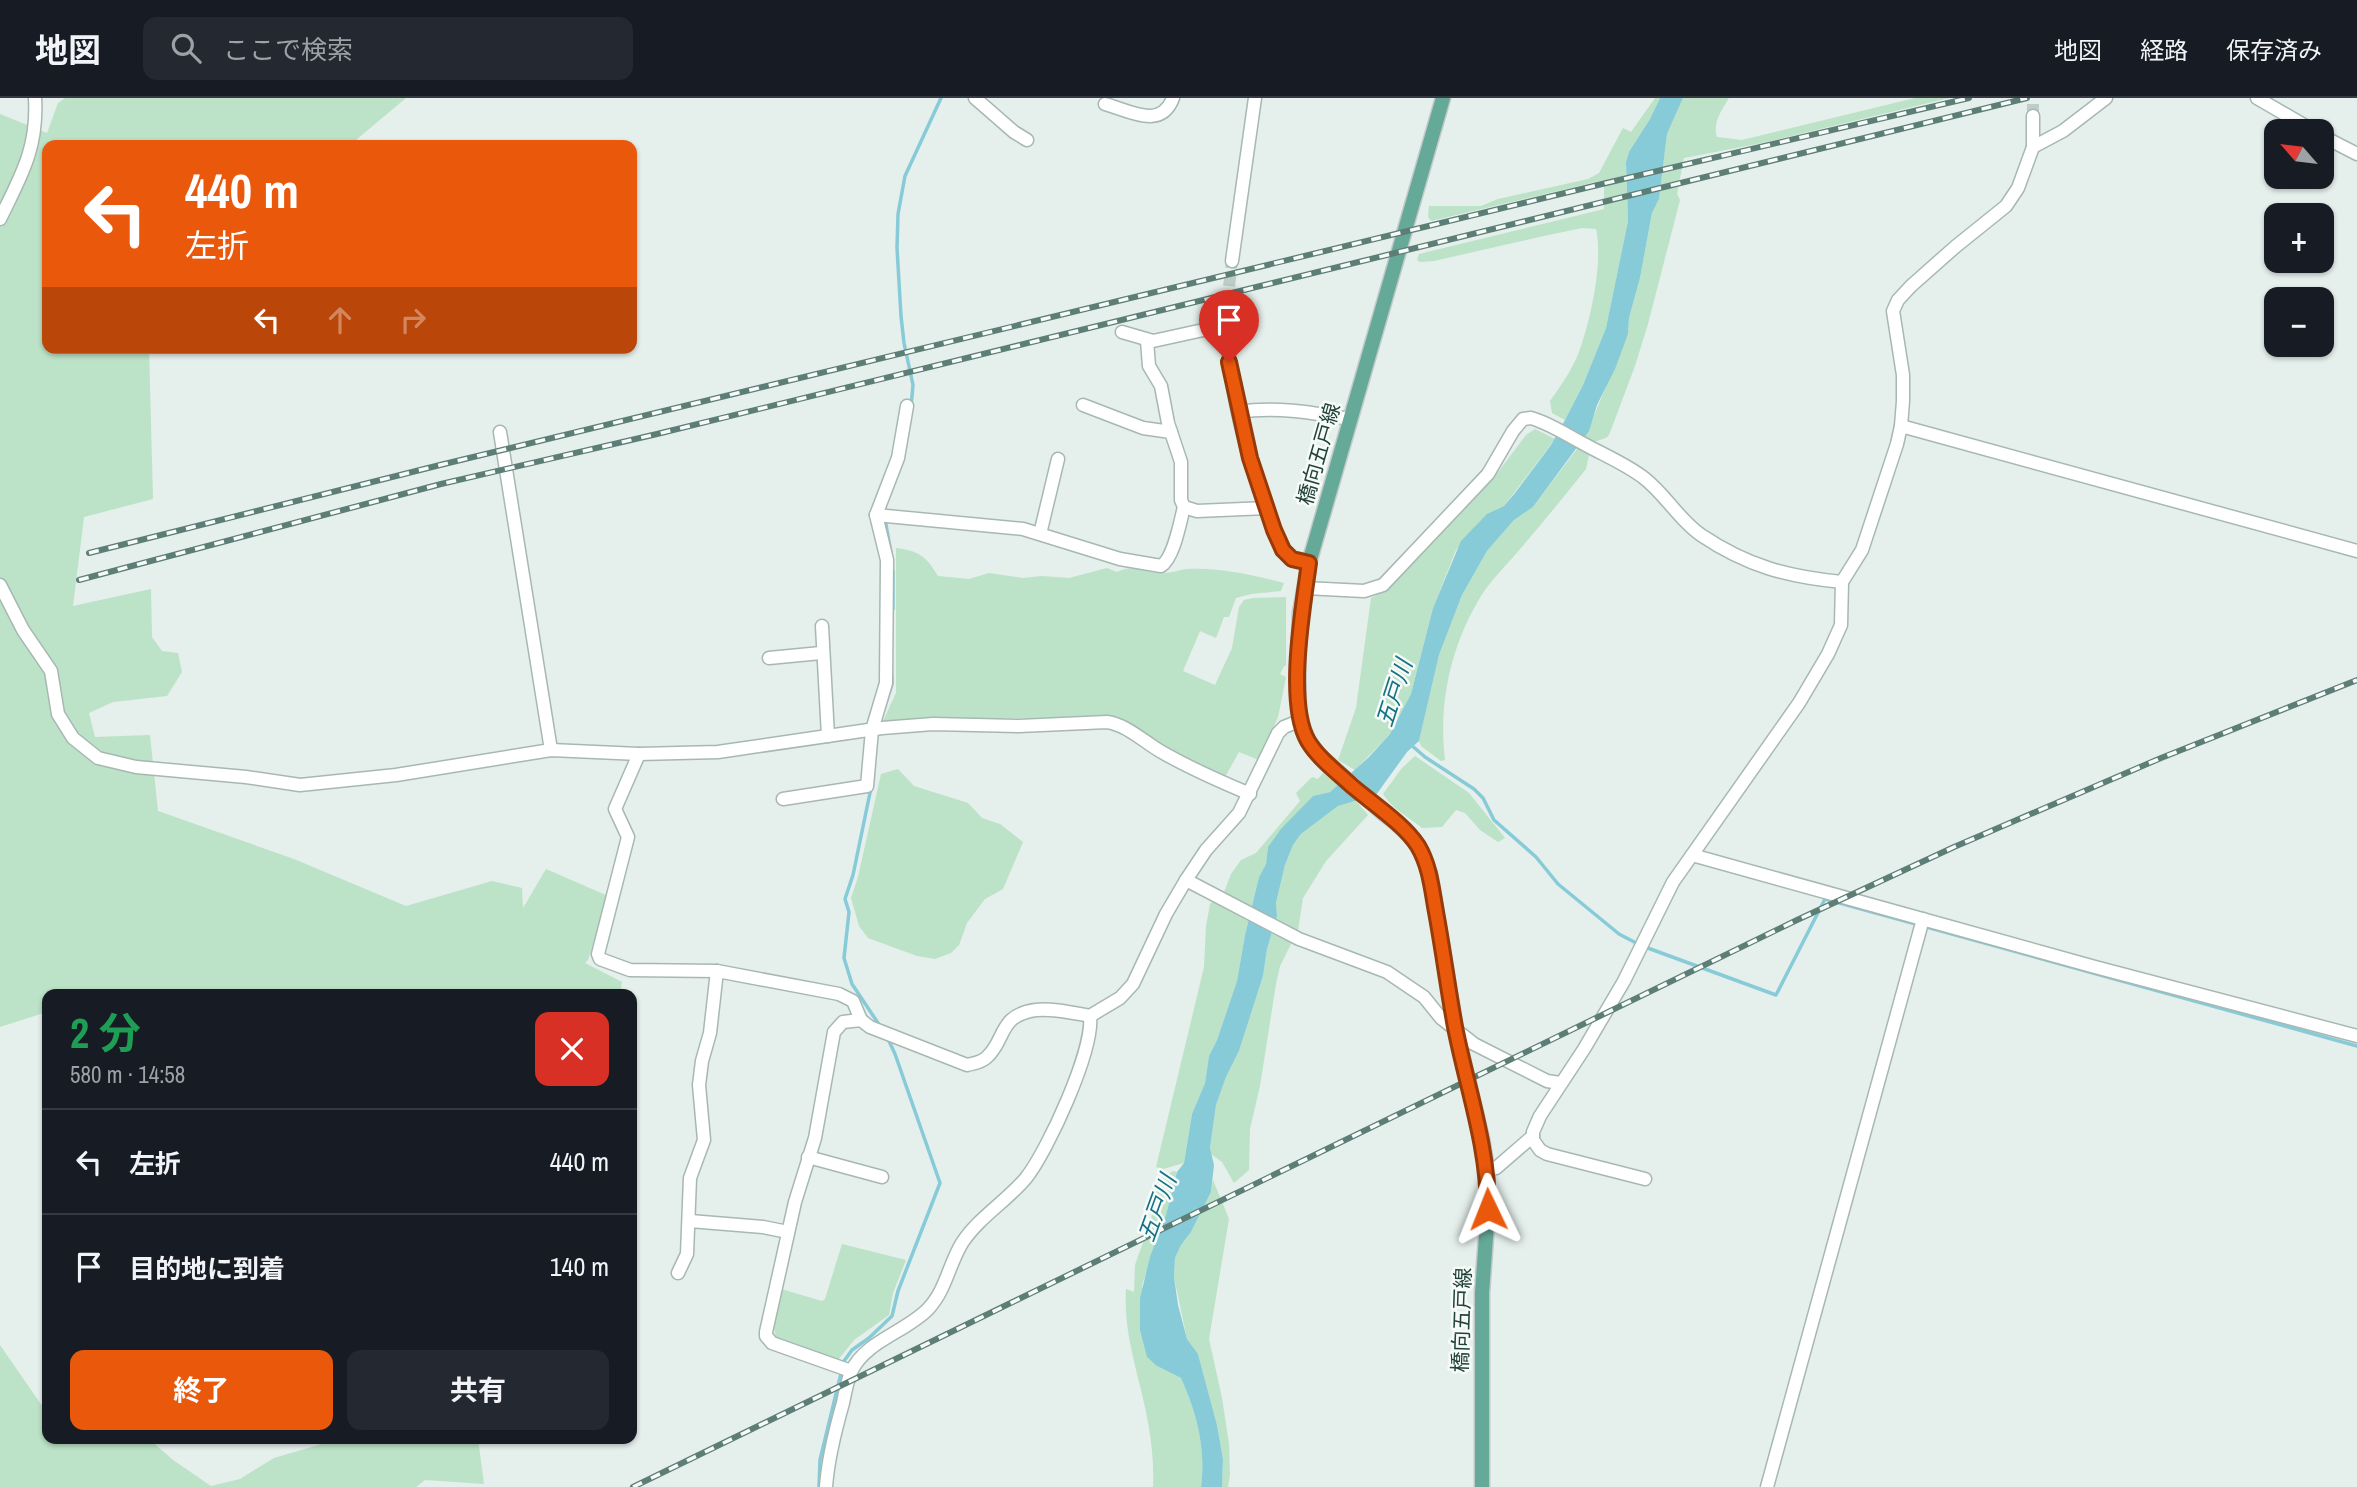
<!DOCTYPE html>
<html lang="ja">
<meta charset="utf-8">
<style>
body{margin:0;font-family:"Archivo Narrow","Noto Sans JP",sans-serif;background:#242831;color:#f1f3f6;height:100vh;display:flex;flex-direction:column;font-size:26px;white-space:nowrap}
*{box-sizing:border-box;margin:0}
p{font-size:23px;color:#9ea1a6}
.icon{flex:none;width:38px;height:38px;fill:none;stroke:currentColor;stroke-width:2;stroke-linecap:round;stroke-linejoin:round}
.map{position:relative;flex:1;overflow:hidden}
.drawer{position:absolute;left:42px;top:891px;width:595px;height:455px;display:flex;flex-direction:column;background:#171b24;border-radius:14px;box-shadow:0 2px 5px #0004}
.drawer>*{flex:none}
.top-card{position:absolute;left:42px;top:42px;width:595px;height:214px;border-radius:14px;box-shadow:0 2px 5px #0004;background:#ea580c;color:#fff;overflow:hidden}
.needle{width:46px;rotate:298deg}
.tools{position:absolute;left:2264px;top:21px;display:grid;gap:14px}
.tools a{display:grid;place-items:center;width:70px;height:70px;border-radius:14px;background:#171b24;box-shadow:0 2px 5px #0004;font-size:35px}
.pin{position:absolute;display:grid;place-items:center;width:60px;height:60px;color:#fff;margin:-72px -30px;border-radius:50% 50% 50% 0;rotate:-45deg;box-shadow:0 0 7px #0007}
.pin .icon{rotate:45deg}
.me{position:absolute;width:77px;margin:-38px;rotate:358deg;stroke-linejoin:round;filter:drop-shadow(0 0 5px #0008)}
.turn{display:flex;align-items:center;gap:24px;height:147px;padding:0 28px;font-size:32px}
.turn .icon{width:91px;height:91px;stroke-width:2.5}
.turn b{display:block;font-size:49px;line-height:60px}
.lanes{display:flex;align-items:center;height:66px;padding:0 28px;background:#0003;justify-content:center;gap:35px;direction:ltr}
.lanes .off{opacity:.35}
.round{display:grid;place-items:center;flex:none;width:74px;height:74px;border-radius:14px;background:#242831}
.summary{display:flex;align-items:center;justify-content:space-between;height:119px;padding:0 28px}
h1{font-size:42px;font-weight:700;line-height:52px;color:#1e9e55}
.cta{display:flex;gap:14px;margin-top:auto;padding:14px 28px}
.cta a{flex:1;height:80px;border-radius:14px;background:#ea580c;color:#fff;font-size:28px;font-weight:700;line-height:80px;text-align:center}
.cta a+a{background:#242831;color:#f1f3f6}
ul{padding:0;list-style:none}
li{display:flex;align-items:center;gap:21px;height:105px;padding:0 28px;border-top:2px solid #363941}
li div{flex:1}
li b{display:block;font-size:26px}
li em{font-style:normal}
header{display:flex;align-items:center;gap:42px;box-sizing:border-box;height:98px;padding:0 35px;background:#171b24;border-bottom:2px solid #363941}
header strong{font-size:33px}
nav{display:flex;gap:38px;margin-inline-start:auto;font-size:24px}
.search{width:490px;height:63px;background:#242831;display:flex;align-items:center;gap:18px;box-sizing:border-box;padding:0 24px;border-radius:14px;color:#9ea1a6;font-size:26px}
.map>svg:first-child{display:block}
.green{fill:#bce2c7}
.water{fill:#88cbd8}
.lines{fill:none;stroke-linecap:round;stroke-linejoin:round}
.stream{stroke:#88cbd8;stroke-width:3.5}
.minor-tunnel{stroke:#becdc8;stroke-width:12;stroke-dasharray:12 6;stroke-linecap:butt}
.minor-casing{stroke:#a7b8b3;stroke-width:15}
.major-casing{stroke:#c1cac8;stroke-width:17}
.minor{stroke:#fff;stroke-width:12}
.major{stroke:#65a998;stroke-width:14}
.rail-casing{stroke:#5c7e76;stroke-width:6}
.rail{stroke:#f6fbf8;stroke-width:3.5;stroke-dasharray:10;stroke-linecap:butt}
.route-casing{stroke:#983908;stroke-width:18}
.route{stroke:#ea580c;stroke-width:12}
.labels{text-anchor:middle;stroke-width:5;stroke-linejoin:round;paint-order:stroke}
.street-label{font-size:21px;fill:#22433b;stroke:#f6fbf8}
.water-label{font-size:23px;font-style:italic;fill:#157186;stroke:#f6fbf8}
</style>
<header>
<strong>地図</strong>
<div class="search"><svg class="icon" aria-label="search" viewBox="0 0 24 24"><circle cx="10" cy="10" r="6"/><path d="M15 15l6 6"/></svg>ここで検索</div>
<nav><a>地図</a><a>経路</a><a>保存済み</a></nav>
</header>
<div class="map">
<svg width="2357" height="1389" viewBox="0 0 2357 1389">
<rect width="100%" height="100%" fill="#e5efeb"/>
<!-- green -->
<g class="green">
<path d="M65,0H406L350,47H47V250H149L153,401L84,419L73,508L151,491L152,539L162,553L178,555L182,574L167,598L113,604L89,615L95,639L150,637L158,713L294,761L406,808L492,783L522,790L523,810L546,771L608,798L588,862L585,865L622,884L620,896H47V914L0,929V16L47,35L58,5Z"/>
<path d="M1655,0H1660L1650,21L1629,55L1626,64L1628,123L1606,230L1583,287L1565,322L1552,315L1550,303C1563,285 1576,266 1582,245C1592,215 1603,162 1596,131L1582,130L1544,138L1434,163L1420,164L1417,162L1419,156L1604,111V82L1431,123L1428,119L1429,108H1481L1498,101L1588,81L1599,75L1623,30L1631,34Z"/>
<path d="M1683,0H1729C1722,11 1712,26 1717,39L1742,42L1915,0H1949L1762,45L1684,60L1677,96L1680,102L1648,226L1635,268L1609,337L1606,340L1594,344L1585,339L1628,236L1629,220L1640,180L1652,115L1659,101L1667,36Z"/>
<path d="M1535,331L1555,341L1504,408L1497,411L1456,452L1433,510L1411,596L1400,619L1390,636L1355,672L1338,662L1356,610L1371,500L1386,492L1492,382L1526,337Z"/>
<path d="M1577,351L1589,357L1586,371C1563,400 1539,429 1515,457C1503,470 1490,484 1481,498C1451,547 1438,605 1445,662L1441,663L1421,648L1419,643L1439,557L1462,497L1487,453L1514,422L1533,409Z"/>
<path d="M896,450C919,453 926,458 938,478L969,481L989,475L1023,480L1042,478L1069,480L1107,470L1117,474C1137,464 1146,477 1165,475C1172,475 1179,472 1186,471C1220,469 1252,477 1284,485L1281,493L1251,496L1236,500L1229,519H1224L1216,540L1200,533L1183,573L1215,587L1232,550L1239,509L1244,502L1253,500L1286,499V568H1284L1280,576L1286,579L1278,619L1259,662L1239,654L1225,679L1163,649L1128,624L1115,618L883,623L896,595Z"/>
<path d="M1415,658L1469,695L1505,740L1498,744L1480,732L1465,715L1456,712L1442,729L1422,730C1409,719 1392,711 1383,696L1402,670Z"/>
<path d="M898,671L914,688L968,705L982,720L1000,726L1023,744L1003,791L985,801L967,825L959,847L951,855L935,861L917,858L868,840L859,828L851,800L858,779L881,676Z"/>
<path d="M1323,675L1338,687L1330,694L1313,698L1268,749L1266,766L1259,779L1245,837L1237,883L1217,942L1209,958L1205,985L1192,1016L1184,1065L1163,1071L1156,1069L1204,869L1206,828L1210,806L1225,792L1231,776L1241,762L1256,755L1300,703L1296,695L1312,679L1318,681Z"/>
<path d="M1356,703L1368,717L1326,763L1303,800L1298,832L1280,868L1276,886L1260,988L1250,1031L1249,1072L1234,1085L1222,1064L1211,1056L1210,1050L1216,1007L1226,979L1239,953L1263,878L1267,851L1277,818L1276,805L1285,767L1293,747L1301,736L1338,708Z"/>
<path d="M1173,1073L1177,1074L1166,1117L1142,1187L1157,1268L1181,1280C1197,1316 1206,1349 1201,1389H1153C1154,1367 1152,1346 1148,1324C1140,1279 1123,1238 1126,1191L1134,1194L1135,1167L1151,1122L1158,1082Z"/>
<path d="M1213,1082L1229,1121L1209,1241L1222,1300L1229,1346L1230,1377L1228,1389H1222L1223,1361L1217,1327L1198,1256L1187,1241L1174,1179L1175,1160L1181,1147L1191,1134L1211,1094Z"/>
<path d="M842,1146L906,1162L893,1195L889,1217L854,1242L838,1262L776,1240L773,1225L781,1191L822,1203L825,1201Z"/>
<path d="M0,1247L47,1315V1340L71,1341L75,1344L85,1340L149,1341L173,1362L211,1388L240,1381L274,1360L339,1341H478L484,1386L425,1382L416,1389H0Z"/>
</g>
<!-- water -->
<path class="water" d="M1660,0H1683L1667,36L1659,101L1652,115L1640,180L1629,220L1628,236L1615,271L1597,307L1589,333L1533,409L1514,422L1487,453L1462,497L1439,557L1419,643L1407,654L1376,697L1338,708L1301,736L1293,747L1285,767L1276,805L1277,818L1267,851L1263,878L1239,953L1226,979L1216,1007L1210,1050L1214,1067L1211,1094L1191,1134L1181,1147L1175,1160L1174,1179L1178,1207L1187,1241L1198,1256L1217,1327L1223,1361L1222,1389H1201C1206,1350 1197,1316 1181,1280L1157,1268L1147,1259L1140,1232V1200L1150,1159L1166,1117L1177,1074L1184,1065L1192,1016L1205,985L1209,958L1217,942L1237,883L1245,837L1259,779L1266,766L1268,749L1281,731L1313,698L1330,694L1369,659L1390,636L1411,596L1433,510L1461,443L1487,416L1504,408L1515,395L1551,347L1565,322L1583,287L1606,230L1628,123L1626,64L1629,54L1650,21Z"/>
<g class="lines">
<!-- stream -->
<g class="stream">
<path d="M911,309L913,287L904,245L901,218L897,150L898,116L905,78L941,0"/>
<path d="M885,421L891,455"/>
<path d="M893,511V473"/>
<path d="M885,607L892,586V578"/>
<path d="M1410,646L1425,659L1474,691L1483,700L1494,722L1536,759L1558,786L1619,836L1638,846"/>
<path d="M871,690L853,777L845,801L849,814L844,860L852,886L880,928"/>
<path d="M1645,849L1776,897L1825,801L2357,948"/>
<path d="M819,1389L820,1362L844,1263L852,1252L869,1240L892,1218L898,1193L940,1085L895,956L888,941"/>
</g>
<!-- minor-tunnel -->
<g class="minor-tunnel">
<path d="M2033,18V0"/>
<path d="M1227,206L1232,163"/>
</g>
<!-- minor casing -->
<g class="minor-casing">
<g id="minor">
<path d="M975,0L1014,34L1027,42"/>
<path d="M2257,0L2314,33"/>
<path d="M1105,6C1130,13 1161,32 1173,0"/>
<path d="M2322,38L2357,56"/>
<path d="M2033,49L2063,33L2106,0"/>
<path d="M0,121C21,78 38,50 35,0"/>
<path d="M1232,163L1255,0"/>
<path d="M1227,206C1224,283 1251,381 1283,452L1291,461L1309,465"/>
<path d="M1122,234L1153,243L1226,227"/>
<path d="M1147,243L1149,268L1161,288L1168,325L1181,364V402L1184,409L1197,413L1267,410"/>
<path d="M1083,307L1143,330L1171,334"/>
<path d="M1239,314C1275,308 1314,315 1350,321"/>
<path d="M1901,328L2357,453"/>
<path d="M500,334L551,652"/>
<path d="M876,417L1023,431L1120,461L1161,468C1174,460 1180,424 1184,409"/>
<path d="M1040,436L1058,361"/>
<path d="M0,487L23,532L51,573L58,616L73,640L98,660L136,669L246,679L300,687L396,677L551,652L639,656L718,654L882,630L933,626L1019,628L1107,624C1127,627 1143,643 1160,653C1189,670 1219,683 1250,696"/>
<path d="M1305,490L1364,493L1383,487L1488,376L1513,333L1523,321L1531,320C1549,325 1567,337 1584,346C1604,357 1626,366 1644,380C1666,397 1679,422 1701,437C1747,468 1788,479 1842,484"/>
<path d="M822,528L828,638"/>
<path d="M769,560L821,555"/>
<path d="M639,656L615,711L628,739L598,856L600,861L630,872L717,873L839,896L853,903L861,922"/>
<path d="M783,701L867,688L872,632L886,585L887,462L876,417L898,360L907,308"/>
<path d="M1692,757L2095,869L2357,938"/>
<path d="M1186,782L1299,841L1387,874L1424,899L1441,920L1474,946L1547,983L1560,985"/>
<path d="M808,1059L882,1079"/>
<path d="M1487,1071L1496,1070L1533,1038"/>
<path d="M1645,1081L1547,1056L1540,1052L1533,1042V1034L1540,1018L1584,951L1624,883L1673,784L1799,605L1828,556L1841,527L1842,484L1862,452L1897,346L1901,328L1903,303V277L1893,213L1898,202L1911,188L1955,149L2006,108L2018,90L2033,49V18"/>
<path d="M690,1123L763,1129L788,1134"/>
<path d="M678,1175L687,1156L690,1080L704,1042L699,987L702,963L710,935L717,873"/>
<path d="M851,1273L772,1245L766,1238V1234L795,1104L815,1040L834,934L843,924L861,922L870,929L967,967C974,965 981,965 987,959C1006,942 998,917 1036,912C1053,910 1073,915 1090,918L1120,900L1133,886L1166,816L1186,782L1206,752L1239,715L1278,635L1284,629L1299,623"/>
<path d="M826,1389C828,1360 835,1333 843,1305C845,1295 847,1284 851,1274C865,1243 906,1234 928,1211C946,1192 949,1166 962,1145C979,1119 1007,1103 1026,1080C1048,1052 1094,952 1090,918"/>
<path d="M1767,1389L1923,821"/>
</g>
</g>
<!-- major casing -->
<g class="major-casing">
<path id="major" d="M1443,0L1309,465L1300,515L1298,572L1299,623L1308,643L1318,656L1382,714L1404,731L1419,749L1430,776L1456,932L1482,1041L1487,1071L1488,1111L1482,1195V1389"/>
</g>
<!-- minor -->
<use href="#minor" class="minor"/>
<!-- major -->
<use href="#major" class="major"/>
<!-- rail casing -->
<g class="rail-casing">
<g id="rail">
<path d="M89,455L440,367L1602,86L1969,0"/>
<path d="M79,482L441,386L657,336L2027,0"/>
<path d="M633,1389L1797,822L1954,749L2161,660L2357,582"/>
</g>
</g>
<!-- rail -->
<use href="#rail" class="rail"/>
</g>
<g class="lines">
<!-- route casing -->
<g class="route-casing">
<path id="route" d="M1229,264L1250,360L1274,432L1283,452L1292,461L1309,465C1303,509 1286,605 1308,643C1318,660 1337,674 1352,688C1372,705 1405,727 1418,748C1430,768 1432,792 1436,814C1443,852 1448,891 1455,929C1467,990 1488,1048 1488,1111"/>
</g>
<!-- route -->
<use href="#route" class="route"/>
</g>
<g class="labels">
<!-- street labels -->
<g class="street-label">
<text transform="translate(1319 356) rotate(-74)" y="7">橋向五戸線</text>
<text transform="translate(1462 1222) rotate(-88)" y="7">橋向五戸線</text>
</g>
<!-- water labels -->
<g class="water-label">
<text transform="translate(1394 595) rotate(-72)" y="8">五戸川</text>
<text transform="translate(1157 1110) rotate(-70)" y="8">五戸川</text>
</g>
</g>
</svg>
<div class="tools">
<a><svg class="needle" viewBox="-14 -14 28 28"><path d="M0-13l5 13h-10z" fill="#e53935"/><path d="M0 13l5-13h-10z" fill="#9ea1a6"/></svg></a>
<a>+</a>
<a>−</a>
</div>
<div class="pin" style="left:1229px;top:264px;background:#d93025"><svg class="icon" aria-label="arrive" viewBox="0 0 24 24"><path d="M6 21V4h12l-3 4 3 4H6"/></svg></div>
<svg class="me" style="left:1488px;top:1111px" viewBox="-20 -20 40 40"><path d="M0-17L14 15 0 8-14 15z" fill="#ea580c" stroke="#fff" stroke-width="4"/></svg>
<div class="top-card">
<div class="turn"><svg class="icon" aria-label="left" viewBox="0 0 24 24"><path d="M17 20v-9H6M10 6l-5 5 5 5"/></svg><div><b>440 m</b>左折</div></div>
<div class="lanes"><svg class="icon" aria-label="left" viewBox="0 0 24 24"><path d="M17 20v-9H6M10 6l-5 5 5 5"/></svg><svg class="icon off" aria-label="ahead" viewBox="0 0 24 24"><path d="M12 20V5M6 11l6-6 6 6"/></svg><svg class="icon off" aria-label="right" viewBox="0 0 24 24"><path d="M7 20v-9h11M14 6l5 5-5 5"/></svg></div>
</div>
<section class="drawer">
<div class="summary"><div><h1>2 分</h1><p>580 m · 14:58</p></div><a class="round" style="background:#d93025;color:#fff"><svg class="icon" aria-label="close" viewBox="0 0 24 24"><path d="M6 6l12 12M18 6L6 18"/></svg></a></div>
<ul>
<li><svg class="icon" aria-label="left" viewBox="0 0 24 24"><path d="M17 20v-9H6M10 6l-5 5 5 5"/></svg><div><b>左折</b></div><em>440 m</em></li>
<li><svg class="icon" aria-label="arrive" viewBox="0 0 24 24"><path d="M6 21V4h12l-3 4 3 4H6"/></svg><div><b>目的地に到着</b></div><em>140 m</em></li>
</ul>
<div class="cta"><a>終了</a><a>共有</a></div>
</section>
</div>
